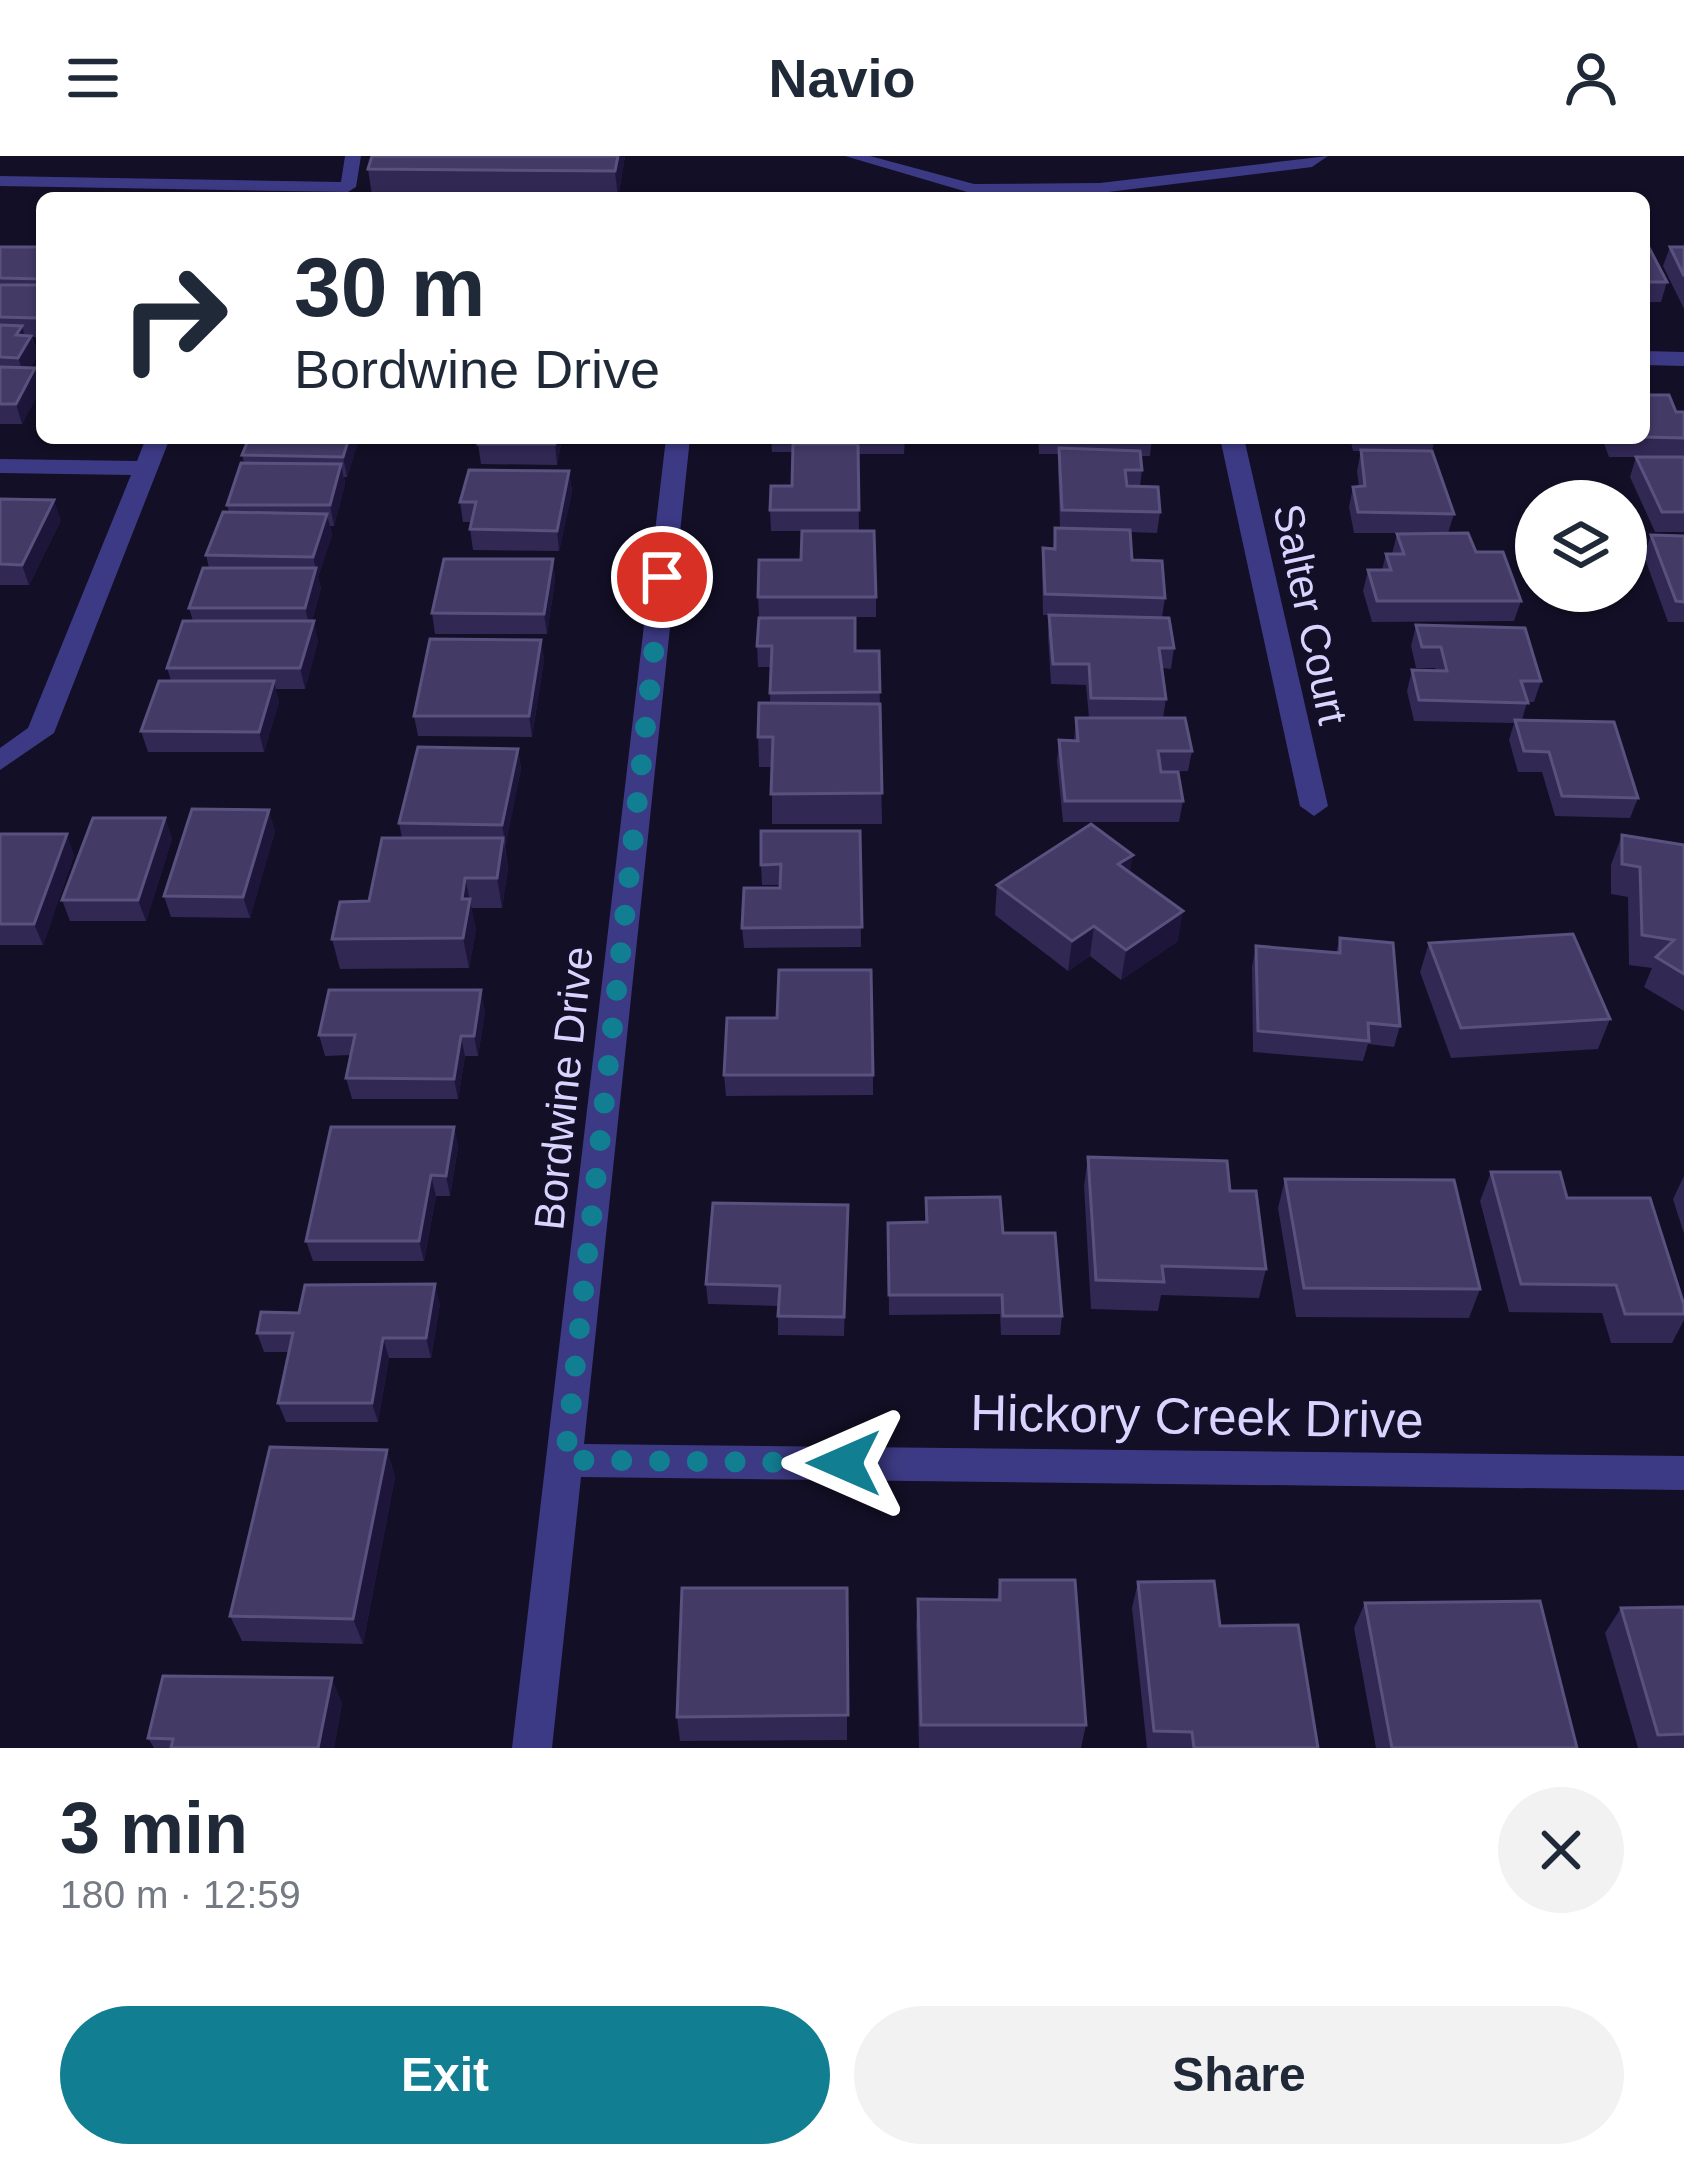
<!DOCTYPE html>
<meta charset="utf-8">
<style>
body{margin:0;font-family:Helvetica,sans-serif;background:#f2f2f3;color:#1f2937;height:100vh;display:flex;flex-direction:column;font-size:45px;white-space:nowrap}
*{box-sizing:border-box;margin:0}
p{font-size:39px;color:#747a83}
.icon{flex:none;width:66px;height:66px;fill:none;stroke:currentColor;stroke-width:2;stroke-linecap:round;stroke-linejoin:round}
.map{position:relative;height:1592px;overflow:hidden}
.sheet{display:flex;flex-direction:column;background:#fff;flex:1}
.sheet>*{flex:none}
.banner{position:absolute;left:36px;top:36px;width:1614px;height:252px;border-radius:18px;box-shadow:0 3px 9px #0004;background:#fff;color:#1f2937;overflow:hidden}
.buttons{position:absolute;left:1515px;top:324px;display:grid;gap:24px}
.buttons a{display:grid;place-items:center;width:132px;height:132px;border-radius:50%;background:#fff;box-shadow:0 3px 9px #0004;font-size:60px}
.pin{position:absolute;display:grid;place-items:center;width:102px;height:102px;color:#fff;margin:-51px;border:6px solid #fff;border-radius:50%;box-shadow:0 3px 12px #0007}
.me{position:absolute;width:132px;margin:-66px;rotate:270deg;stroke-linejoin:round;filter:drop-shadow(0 0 9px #0008)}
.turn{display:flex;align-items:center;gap:42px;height:252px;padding:0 60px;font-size:54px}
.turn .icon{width:156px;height:156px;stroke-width:2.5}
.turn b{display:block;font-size:84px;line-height:102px}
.round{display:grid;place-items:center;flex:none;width:126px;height:126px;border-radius:63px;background:#f2f2f3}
.head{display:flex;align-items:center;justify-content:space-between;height:204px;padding:0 60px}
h1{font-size:72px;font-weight:700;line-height:90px}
.cta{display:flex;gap:24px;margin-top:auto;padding:24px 60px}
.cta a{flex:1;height:138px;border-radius:72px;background:#117e91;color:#fff;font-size:48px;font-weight:700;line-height:138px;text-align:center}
.cta a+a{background:#f2f2f3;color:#1f2937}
header{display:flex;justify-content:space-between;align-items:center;height:156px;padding:0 60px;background:#fff;font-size:54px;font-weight:700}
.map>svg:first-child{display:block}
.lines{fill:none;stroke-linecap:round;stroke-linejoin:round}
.service{fill:#3d3a85;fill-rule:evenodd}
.minor{fill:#3d3a85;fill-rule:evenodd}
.wall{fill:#312854}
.shaded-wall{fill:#1d163a}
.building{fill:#433a66;stroke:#5a527e;stroke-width:3}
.route{stroke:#117e91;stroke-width:21;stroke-dasharray:0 37.8}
.labels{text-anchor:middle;stroke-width:12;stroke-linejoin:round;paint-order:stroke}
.street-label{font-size:42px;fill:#d9d4ff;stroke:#130f26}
.near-street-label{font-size:51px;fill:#d9d4ff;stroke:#130f26}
</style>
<header><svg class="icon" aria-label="menu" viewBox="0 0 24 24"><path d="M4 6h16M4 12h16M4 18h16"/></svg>Navio<svg class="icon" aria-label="person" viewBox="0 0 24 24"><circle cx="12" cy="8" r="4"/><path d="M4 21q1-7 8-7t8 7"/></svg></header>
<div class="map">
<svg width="1684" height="1592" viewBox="0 0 1684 1592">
<rect width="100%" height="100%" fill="#130f26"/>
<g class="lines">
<!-- service -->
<g class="service">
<path d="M345,0H361L356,31L348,36L0,30V20L341,26Z"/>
<path d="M845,0H870L974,28L1100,27L1328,0L1312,11L1100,37L974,38Z"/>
</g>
<!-- minor -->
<g class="minor">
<path d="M1644,195L1684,196V210L1644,209Z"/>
<path d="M146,282H170L54,577L0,614V592L28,572L131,319L0,317V303L137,305Z"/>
<path d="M666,282H690L584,1288L1684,1300V1334L581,1321L552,1592H512Z"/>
<path d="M1220,282H1244L1328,650L1314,660L1300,650Z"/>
</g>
</g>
<!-- wall -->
<g class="wall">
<path d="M625,0L618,42L372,40L368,13Z"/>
<path d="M1644,82L1667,126L1661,146H1644Z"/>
<path d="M1684,87V153L1663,110L1670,91H1683Z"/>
<path d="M0,91H42V182L32,181L38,199L30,212H35L41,232L22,268H0Z"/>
<path d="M1676,256H1684V376H1655L1630,321L1636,301H1609L1602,282H1644Z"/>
<path d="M359,282L347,321H344L345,328L334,370H330L332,379L318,421L321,432L312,465L318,485L305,533H275L279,546L264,596H148L141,575L171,525L167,512L193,465L189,452L209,412L206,399L229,356L227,349L244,307L242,299Z"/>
<path d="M479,282H562L557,309L481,308L478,288Z"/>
<path d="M771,282H905L904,298H858L859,375H771L770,354L792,330L793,296H772Z"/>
<path d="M1038,282H1152L1150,300H1141L1142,314L1140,330L1160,356L1157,377L1130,376L1132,404L1165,442L1162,461L1174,492L1171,513L1162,512L1166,543L1163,562L1192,595L1188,615L1161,616L1183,645L1179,666H1063L1057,605L1059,584L1074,585L1076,562H1089L1086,529L1051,528L1048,480L1049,459L1088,460L1043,459L1042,413L1043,392L1053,393L1055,372H1060L1058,312L1059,298H1039Z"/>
<path d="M1350,282H1435L1432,295L1454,358L1448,377L1476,396L1521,445L1514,465L1372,466L1363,435L1368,414H1382L1386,398H1392L1397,378L1413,377H1354L1349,351L1353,331H1359L1357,315L1361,295H1353Z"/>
<path d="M569,315L572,335L559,395L473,394L470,373L471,366H463L460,346Z"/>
<path d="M0,343L61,364L29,429H0Z"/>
<path d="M1651,379L1684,380V466H1668L1644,400Z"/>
<path d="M553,403L555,424L547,478H435L432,457Z"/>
<path d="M758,441H876V461H759Z"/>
<path d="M1416,469L1541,525L1534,546H1527L1522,564L1638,642L1630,662L1555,660L1542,616H1518L1509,584L1514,567L1414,565L1407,535L1412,514L1436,515L1435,512H1416L1411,490Z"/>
<path d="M541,484L544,504L532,581L418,580L414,560Z"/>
<path d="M757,490L879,495L882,668H772V611H759L758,581L770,547L771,511H758Z"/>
<path d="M518,593L521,613L505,690L508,712L502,752H471L476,773L469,812L340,813L332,783L369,745L402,682L399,667Z"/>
<path d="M165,662L172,683L146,765H70L62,744Z"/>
<path d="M275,675L250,762L171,761L164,740Z"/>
<path d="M860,675L861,791L744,792L742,772L780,732V729H762L761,709Z"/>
<path d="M0,678L74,699L43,789H0Z"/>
<path d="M1622,679L1684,689V855L1644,831L1652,812L1629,809L1628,741L1611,738V709Z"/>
<path d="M1130,717L1178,785L1121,824L1090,800L1068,815L995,759L997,729Z"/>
<path d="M1340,782L1400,870L1394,891L1368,888L1363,905L1253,896L1252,811L1256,790L1336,797Z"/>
<path d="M1429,787L1610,863L1598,893L1451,902L1420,816Z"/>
<path d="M485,855L478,900H465L458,943H352L346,922L351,899L325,900L319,879Z"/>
<path d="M724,919H873V939L726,940Z"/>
<path d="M454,971L458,991L450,1040H436L424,1105H313L306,1085Z"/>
<path d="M1088,1001L1230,1035L1266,1113L1259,1142L1161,1139L1158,1155L1091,1153L1084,1030Z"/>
<path d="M1491,1016L1567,1042L1684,1149V1164L1672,1187H1611L1602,1157L1509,1156L1480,1045Z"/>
<path d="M1684,1020V1078L1673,1043Z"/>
<path d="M1285,1023L1480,1133L1469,1162L1296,1161L1278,1052Z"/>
<path d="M926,1042L1003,1077L1062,1160L1060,1179H1001L1000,1158L889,1159L888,1067L925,1066Z"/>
<path d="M848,1049L844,1180L778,1179V1150L708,1148L706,1128Z"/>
<path d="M440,1148L431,1202H389L378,1266H286L278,1247L289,1196H264L257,1177L299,1157Z"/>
<path d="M387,1294L395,1321L363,1488L242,1485L230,1460Z"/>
<path d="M1000,1424L1086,1569L1081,1592H919L916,1469L918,1443L997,1444Z"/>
<path d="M1138,1426L1220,1470L1318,1592H1147L1132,1452Z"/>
<path d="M847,1432V1584L680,1585L677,1561Z"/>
<path d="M1365,1447L1577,1592H1376L1354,1472Z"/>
<path d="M1684,1451V1592H1638L1605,1477L1621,1452Z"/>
<path d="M342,1547L334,1592H154L148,1582Z"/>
</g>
<!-- shaded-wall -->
<g class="shaded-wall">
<path d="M618,0H625L618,42L615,15Z"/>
<path d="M42,151V182L36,162Z"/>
<path d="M22,170L27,187L31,180L38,199L25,221L18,202L16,179Z"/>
<path d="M35,212L41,232L22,268L16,248Z"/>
<path d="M349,282H359L347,321L343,301Z"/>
<path d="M556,282H562L557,309L555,288Z"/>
<path d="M341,308L345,328L334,370L330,349Z"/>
<path d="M569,315L572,335L559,395L557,375Z"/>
<path d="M54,344L61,364L29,429L22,409Z"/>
<path d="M327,358L332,379L318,421L321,432L310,472L305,452L316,413L313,401Z"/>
<path d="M553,403L555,424L547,478L544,458Z"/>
<path d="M314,465L318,485L305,533L300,512Z"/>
<path d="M541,484L544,504L532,581L529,560Z"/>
<path d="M274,525L279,546L264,596L259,576Z"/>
<path d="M518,593L521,613L506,690L502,669Z"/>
<path d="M269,654L275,675L250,762L243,741Z"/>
<path d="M165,662L172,683L146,765L138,744Z"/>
<path d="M67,678L74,699L43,789L34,768Z"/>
<path d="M503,682L508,712L502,752L497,722Z"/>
<path d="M1133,699L1128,729L1118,708Z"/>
<path d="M465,722L476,773L469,812L463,782L462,743Z"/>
<path d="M1183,755L1178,785L1121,824L1126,794Z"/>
<path d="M1094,770L1090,800L1068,815L1072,785Z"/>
<path d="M481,834L485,855L478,900L474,880Z"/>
<path d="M461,880L465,900L458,943L454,923Z"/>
<path d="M454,971L458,991L450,1040L446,1020Z"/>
<path d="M431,1019L436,1040L424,1105L419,1085Z"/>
<path d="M435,1128L440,1148L431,1202L426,1182Z"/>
<path d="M383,1182L389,1202L378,1266L372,1247Z"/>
<path d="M387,1294L395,1321L363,1488L353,1463Z"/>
<path d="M332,1522L342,1547L334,1592H318Z"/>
</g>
<!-- building -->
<g class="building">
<path d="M372,0H618L615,15L368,13Z"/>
<path d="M1644,82L1667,126H1644Z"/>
<path d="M0,91H42V123L0,122Z"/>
<path d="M1670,91H1684V120Z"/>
<path d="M0,129H42V151L36,162L0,161Z"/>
<path d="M0,169L22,170L16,179L31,180L18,202L0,201Z"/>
<path d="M0,211L35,212L16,248H0Z"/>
<path d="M1644,239H1669L1676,256H1684V282L1644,281Z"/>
<path d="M249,282H349L343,301L242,299Z"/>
<path d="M479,282H556L555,288H478Z"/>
<path d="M793,288H858L859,354H770L771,330H792Z"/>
<path d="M1059,292L1140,295L1142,314H1125L1127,330L1158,331L1160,356L1062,354Z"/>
<path d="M1361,294L1432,295L1454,358L1358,356L1353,331L1365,330Z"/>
<path d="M1636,301H1684V356H1662Z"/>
<path d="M241,307L341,308L330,349H227Z"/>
<path d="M469,314L569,315L557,375L470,373L476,346H460Z"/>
<path d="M0,343L54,344L22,409L0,408Z"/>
<path d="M223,356L327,358L313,401L206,399Z"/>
<path d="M1055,372L1130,374L1132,404L1162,405L1165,442L1045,438L1043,392L1055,393Z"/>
<path d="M802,375H874L876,441H758L759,404H801Z"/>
<path d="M1468,377L1476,396H1503L1521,445H1377L1368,414H1391L1386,398H1404L1397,378Z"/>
<path d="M1651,379L1684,380V446L1676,445Z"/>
<path d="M444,403H553L544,458L432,457Z"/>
<path d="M203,412H316L305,452H189Z"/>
<path d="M1049,459L1169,462L1174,492H1159L1166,543L1091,542L1089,508H1053Z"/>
<path d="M759,462H855V495H879L880,536L770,537L772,490H757Z"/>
<path d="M183,465H314L300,512H167Z"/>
<path d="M1416,469L1525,472L1541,525H1521L1528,547L1419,544L1412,514L1447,515L1441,491H1422Z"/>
<path d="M430,483L541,484L529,560H414Z"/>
<path d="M159,525H274L259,576L141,575Z"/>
<path d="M759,547L880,548L882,637L771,638L773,581H758Z"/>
<path d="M1076,562H1185L1192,595H1158L1161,616H1178L1183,645H1065L1059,584L1078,585Z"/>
<path d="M1515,564L1614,566L1638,642L1562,640L1549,596L1524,595Z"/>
<path d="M418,591L518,593L502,669L399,667Z"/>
<path d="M192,653L269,654L243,741L164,740Z"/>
<path d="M93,662H165L138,744H62Z"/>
<path d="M1091,668L1133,699L1118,708L1183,755L1126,794L1094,770L1072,785L997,729Z"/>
<path d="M761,675H860L862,771L742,772L744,732H780L781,708L761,709Z"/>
<path d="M0,678H67L34,768H0Z"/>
<path d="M1622,679L1684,689V818L1656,801L1674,784L1642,779L1640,711L1622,708Z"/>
<path d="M382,682H503L497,722H465L462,743H470L463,782L332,783L340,746L369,745Z"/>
<path d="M1573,778L1610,863L1461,872L1429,787Z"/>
<path d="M1340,782L1393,787L1400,870L1368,867L1369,885L1258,875L1256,790L1340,797Z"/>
<path d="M779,814H871L873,919H724L727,862H777Z"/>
<path d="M329,834H481L474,880H461L454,923L346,922L355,879H319Z"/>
<path d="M331,971H454L446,1020L431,1019L419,1085H306Z"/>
<path d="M1088,1001L1227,1005L1230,1035H1256L1266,1113L1162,1110L1164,1126L1096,1124Z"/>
<path d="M1491,1016H1560L1567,1042H1650L1684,1149V1158H1625L1616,1129L1521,1128Z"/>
<path d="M1285,1023L1454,1024L1480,1133L1304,1132Z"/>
<path d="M1000,1041L1003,1077H1055L1062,1160H1003L1002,1139H889L888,1067L927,1066L926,1042Z"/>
<path d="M713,1047L848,1049L844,1161L778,1160L780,1130L706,1128Z"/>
<path d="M435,1128L426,1182H383L372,1247H278L293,1177H257L261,1156L299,1157L305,1129Z"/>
<path d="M270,1291L387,1294L353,1463L230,1460Z"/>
<path d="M1000,1424H1075L1086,1569H921L918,1443L1000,1444Z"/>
<path d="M1214,1425L1220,1470L1298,1469L1318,1592H1194L1192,1576L1154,1575L1138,1426Z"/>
<path d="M682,1432H847L848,1559L677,1561Z"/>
<path d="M1540,1445L1577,1592H1392L1365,1447Z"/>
<path d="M1684,1451V1578L1658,1579L1621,1452Z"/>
<path d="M163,1520L332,1522L318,1592H171L173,1583L148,1582Z"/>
</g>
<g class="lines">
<!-- route -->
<path class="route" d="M662,421L565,1304L844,1307"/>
</g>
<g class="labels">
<!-- street labels -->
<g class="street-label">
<text transform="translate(1311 458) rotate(78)" y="15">Salter Court</text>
<text transform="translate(563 932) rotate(-84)" y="15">Bordwine Drive</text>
</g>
<!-- near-street labels -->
<g class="near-street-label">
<text transform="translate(1197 1260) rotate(1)" y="18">Hickory Creek Drive</text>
</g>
</g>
</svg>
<div class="buttons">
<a><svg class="icon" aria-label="layers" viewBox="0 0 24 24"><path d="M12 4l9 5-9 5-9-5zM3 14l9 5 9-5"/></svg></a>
</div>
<div class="pin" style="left:662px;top:421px;background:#d93025"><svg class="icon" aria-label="arrive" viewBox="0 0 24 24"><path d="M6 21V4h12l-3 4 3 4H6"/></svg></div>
<svg class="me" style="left:844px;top:1307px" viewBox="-20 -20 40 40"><path d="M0-17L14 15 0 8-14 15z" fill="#117e91" stroke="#fff" stroke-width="4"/></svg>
<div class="banner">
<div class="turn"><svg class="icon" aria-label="right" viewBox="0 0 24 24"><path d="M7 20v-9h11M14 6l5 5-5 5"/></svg><div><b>30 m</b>Bordwine Drive</div></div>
</div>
</div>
<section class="sheet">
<div class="head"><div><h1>3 min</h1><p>180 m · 12:59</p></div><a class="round"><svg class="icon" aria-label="close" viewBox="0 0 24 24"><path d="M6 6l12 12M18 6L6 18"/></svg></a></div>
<div class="cta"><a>Exit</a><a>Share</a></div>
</section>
